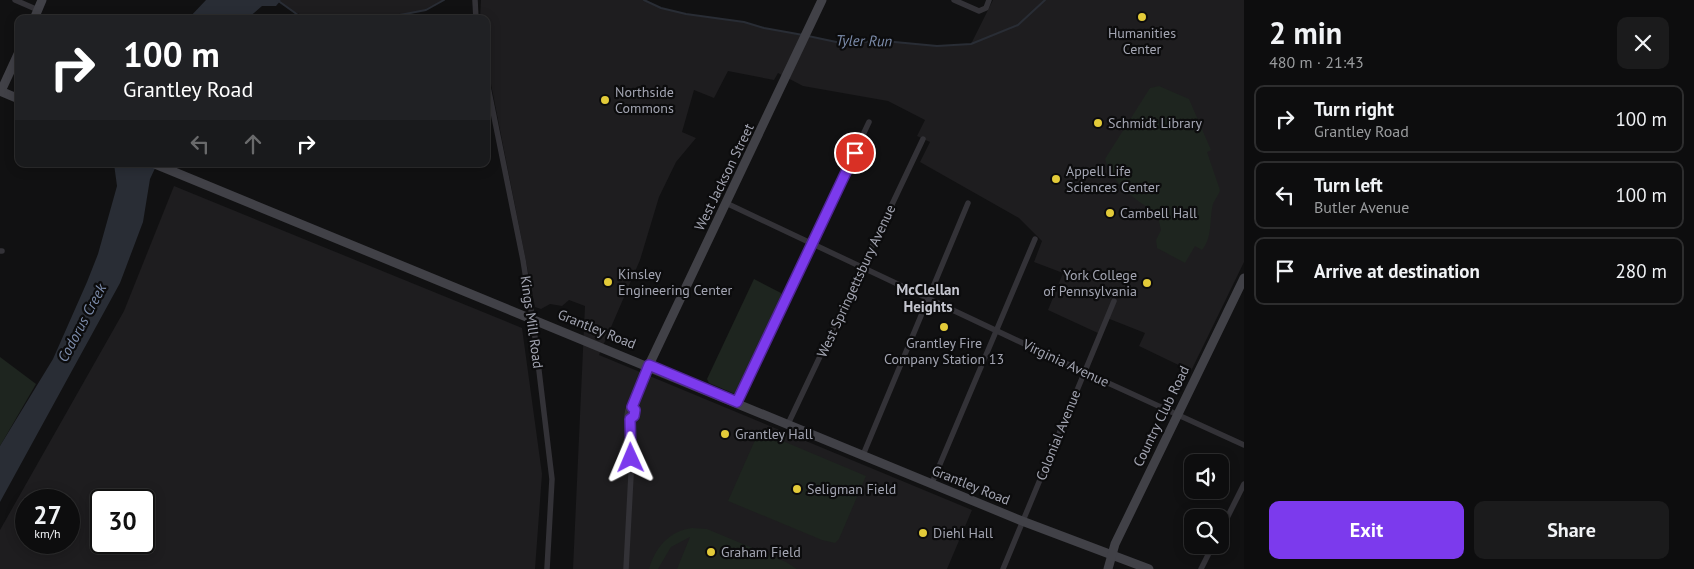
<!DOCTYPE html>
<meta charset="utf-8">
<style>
body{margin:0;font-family:"PT Sans",sans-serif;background:#1b1b1c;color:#f1f3f6;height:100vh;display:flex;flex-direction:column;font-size:19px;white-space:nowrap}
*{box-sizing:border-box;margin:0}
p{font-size:16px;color:#9a9c9e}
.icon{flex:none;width:28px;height:28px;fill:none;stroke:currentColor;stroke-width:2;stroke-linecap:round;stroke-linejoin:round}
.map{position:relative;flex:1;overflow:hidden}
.sheet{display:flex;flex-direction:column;background:#0d0d0e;width:450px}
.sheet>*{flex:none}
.guide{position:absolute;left:15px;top:15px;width:475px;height:152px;border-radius:10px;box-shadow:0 2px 12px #0003,0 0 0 1px #2d2d2e;background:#202124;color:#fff;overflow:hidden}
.tools{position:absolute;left:1184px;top:454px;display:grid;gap:10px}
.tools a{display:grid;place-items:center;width:45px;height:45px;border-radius:10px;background:#0d0d0e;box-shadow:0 2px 12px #0003,0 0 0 1px #2d2d2e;font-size:25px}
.speed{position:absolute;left:15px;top:489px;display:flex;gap:10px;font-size:25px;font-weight:700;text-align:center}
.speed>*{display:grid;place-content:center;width:65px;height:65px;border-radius:50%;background:#0d0d0e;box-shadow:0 2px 12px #0003,0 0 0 1px #2d2d2e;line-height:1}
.speed small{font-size:12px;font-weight:400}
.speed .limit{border:2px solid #111;border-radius:8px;background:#fff;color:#111}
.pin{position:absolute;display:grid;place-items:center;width:42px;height:42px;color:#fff;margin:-21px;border:2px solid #fff;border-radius:50%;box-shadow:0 1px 5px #0007}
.me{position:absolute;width:55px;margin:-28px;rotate:359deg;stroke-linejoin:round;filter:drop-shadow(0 0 4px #0008)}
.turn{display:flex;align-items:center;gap:18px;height:105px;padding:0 25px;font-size:22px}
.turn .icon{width:65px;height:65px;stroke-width:2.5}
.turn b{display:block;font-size:35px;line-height:42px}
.lanes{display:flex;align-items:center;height:48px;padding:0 25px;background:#0003;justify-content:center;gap:25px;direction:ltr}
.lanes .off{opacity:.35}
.round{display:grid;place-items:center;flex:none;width:52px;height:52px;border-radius:10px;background:#1b1b1c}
.head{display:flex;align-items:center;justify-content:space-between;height:85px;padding:0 25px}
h1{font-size:30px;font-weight:600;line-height:38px}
.button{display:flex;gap:10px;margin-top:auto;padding:10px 25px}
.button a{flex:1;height:58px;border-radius:10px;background:#7c3aed;color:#fff;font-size:20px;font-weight:600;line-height:58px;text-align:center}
.button a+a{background:#1b1b1c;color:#f1f3f6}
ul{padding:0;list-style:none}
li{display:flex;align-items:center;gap:15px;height:68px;margin:0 10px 8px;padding:0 15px;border:2px solid #2d2d2e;border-radius:10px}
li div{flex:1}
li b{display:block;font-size:19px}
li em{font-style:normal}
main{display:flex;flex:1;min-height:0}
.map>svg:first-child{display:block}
.built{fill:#1e1d1f;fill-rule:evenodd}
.green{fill:#1e251f}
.water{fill:#292d35}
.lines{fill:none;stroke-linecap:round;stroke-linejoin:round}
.stream{stroke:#292d35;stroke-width:2}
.street{stroke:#333237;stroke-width:5.5}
.secondary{stroke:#414147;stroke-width:9}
.route-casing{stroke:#51269a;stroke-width:12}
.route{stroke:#7c3aed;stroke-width:9}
.poi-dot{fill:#e3cb39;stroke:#0c0c0d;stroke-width:2}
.labels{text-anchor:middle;stroke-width:4.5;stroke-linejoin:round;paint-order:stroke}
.poi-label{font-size:14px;fill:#a3a5b2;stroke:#0c0c0d;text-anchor:start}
.street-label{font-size:14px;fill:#a3a5b2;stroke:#0c0c0d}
.water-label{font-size:15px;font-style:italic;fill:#7c8cab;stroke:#0c0c0d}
.neighbourhood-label{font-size:15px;font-weight:bold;fill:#c4c5ce;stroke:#0c0c0d}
</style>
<main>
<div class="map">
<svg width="1244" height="569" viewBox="0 0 1244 569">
<rect width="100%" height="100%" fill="#111112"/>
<!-- built -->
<g class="built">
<path d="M281,0H444L426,10L378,19L309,18L292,11L280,2Z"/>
<path d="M481,0H644L661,8L686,14L744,22L764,28L841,43L884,41L937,46L971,44L993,0H1244V262L1191,371L1139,346L1145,333L1107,318L1100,334L1048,310L1063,273L1034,262L1042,241L1019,218L920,162L930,142L917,136L925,120L888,101L803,86L778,73L774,80L728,71L714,98L694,90L682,132L696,138L676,162L659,197L640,260L599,355L972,510L947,569H573L585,306L569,300L562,306L550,304L541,309L535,307L486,59V19H480Z"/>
<path d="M174,186L522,328L542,474L535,569H0V530L124,311ZM26,500H69V542H26ZM101,500H144V542H101Z"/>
</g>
<!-- green -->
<g class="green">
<path d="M1159,86L1189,99L1211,150L1207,152L1220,190C1219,195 1215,199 1213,204C1209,220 1213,237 1202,250L1195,246L1185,263L1157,248L1156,240L1161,230L1157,213C1136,201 1112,183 1105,159L1150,88Z"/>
<path d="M754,279L781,293L783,298L737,395L709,383L707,379Z"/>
<path d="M0,357L36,384L0,446Z"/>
<path d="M759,431L866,476L839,539L835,543L822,540L728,501Z"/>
<path d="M692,528L707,529L786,562L797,569H677L690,537L671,547L658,569H649C655,548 669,531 692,528Z"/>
</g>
<!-- water -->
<g class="water">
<path d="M206,0H281L276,6H262L247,19H188Z"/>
<path d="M114,164H157L150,179L143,222L120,283L0,502V446L53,359L87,282L98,254L117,186Z"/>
</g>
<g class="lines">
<!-- stream -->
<g class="stream">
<path d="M277,0L298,15L318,19"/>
<path d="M644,0L661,8L686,14L744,22L764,28L803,35"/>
<path d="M379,19L426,10L444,0"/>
<path d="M808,36L841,43L884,41L937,46L971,44L1018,25L1045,0"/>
</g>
<!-- street -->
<g class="street">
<path d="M15,0L38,10"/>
<path d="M475,0L476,19"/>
<path d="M954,0L979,11L986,8L989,0"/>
<path d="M486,77L523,260L534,329L552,479L547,569"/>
<path d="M726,203L1084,372L1244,445"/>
<path d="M0,251H2"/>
<path d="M737,402L869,122"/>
<path d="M630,419L634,416L635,410L632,407"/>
<path d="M788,424L923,139"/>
<path d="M863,455L968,203"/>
<path d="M932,483L1035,239"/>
<path d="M1220,532L1244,484"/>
<path d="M626,569L631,475L630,419L627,416L628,410L632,407L649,365"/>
<path d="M1003,569L1114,301"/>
<path d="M1201,569L1213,545"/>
</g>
<!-- secondary -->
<g class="secondary">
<path d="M34,19L42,0"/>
<path d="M0,91L19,99"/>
<path d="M1,91L19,52"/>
<path d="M155,164L1022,521L1149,569"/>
<path d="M649,365L822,0"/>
<path d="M1108,569L1115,544L1244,278"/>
</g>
</g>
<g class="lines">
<!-- route casing -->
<g class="route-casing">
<path id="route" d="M631,458L630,419L634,416L635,410L632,407L649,365L737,402L855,153"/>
</g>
<!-- route -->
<use href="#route" class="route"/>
</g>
<!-- markers -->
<g class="poi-dot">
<circle cx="1142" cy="17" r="5"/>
<circle cx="605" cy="100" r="5"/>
<circle cx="1098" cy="123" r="5"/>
<circle cx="1056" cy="179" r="5"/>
<circle cx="1110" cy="213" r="5"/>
<circle cx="608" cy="282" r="5"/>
<circle cx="1147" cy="283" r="5"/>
<circle cx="944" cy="327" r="5"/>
<circle cx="725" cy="434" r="5"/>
<circle cx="797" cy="489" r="5"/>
<circle cx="923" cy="533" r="5"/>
<circle cx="711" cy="552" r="5"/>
</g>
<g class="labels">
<!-- poi labels -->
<g class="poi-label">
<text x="1142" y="38" text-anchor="middle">Humanities<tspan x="1142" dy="16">Center</tspan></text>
<text x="615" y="97">Northside<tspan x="615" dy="16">Commons</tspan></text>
<text x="1108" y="128">Schmidt Library</text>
<text x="1066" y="176">Appell Life<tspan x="1066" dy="16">Sciences Center</tspan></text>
<text x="1120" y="218">Cambell Hall</text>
<text x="618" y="279">Kinsley<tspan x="618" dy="16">Engineering Center</tspan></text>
<text x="1137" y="280" text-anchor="end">York College<tspan x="1137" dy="16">of Pennsylvania</tspan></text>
<text x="944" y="348" text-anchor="middle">Grantley Fire<tspan x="944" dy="16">Company Station 13</tspan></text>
<text x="735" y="439">Grantley Hall</text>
<text x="807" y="494">Seligman Field</text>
<text x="933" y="538">Diehl Hall</text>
<text x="721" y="557">Graham Field</text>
</g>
<!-- street labels -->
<g class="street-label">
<text transform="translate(724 177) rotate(-64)" y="5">West Jackson Street</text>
<text transform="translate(856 281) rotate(-65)" y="5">West Springettsbury Avenue</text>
<text transform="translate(532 322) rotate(82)" y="5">Kings Mill Road</text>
<text transform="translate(597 329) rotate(22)" y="5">Grantley Road</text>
<text transform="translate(1066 363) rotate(25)" y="5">Virginia Avenue</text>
<text transform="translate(1161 416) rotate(-64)" y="5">Country Club Road</text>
<text transform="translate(1058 435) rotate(-68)" y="5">Colonial Avenue</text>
<text transform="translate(971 485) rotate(22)" y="5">Grantley Road</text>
</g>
<!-- water labels -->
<g class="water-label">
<text transform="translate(864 41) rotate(1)" y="5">Tyler Run</text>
<text transform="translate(82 323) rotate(-62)" y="5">Codorus Creek</text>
</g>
<!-- neighbourhood labels -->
<g class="neighbourhood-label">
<text x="928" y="295">McClellan<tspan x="928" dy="17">Heights</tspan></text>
</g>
</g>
</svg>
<div class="tools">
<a><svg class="icon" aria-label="sound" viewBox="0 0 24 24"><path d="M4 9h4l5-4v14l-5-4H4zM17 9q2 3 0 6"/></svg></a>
<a><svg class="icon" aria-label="search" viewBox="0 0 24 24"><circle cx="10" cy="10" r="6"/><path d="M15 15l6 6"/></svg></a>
</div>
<div class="speed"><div>27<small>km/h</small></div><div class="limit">30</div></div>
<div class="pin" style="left:855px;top:153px;background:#d93025"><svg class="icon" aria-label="arrive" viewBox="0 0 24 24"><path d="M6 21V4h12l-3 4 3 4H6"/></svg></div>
<svg class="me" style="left:631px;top:458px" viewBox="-20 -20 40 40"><path d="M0-17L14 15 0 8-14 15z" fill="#7c3aed" stroke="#fff" stroke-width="4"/></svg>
<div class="guide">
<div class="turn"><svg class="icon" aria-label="right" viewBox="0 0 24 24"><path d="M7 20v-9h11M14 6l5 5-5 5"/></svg><div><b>100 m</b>Grantley Road</div></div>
<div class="lanes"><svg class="icon off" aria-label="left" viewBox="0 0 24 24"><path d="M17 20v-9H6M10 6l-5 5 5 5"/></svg><svg class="icon off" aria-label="ahead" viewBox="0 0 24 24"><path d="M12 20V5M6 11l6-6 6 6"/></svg><svg class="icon" aria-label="right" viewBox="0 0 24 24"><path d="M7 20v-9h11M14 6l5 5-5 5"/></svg></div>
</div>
</div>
<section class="sheet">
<div class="head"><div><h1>2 min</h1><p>480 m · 21:43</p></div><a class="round"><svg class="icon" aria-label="close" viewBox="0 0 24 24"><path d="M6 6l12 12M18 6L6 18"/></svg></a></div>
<ul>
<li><svg class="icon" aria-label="right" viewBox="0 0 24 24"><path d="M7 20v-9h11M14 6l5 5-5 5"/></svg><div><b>Turn right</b><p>Grantley Road</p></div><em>100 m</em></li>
<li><svg class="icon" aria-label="left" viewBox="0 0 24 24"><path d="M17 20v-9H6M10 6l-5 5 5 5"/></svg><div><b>Turn left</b><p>Butler Avenue</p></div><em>100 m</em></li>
<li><svg class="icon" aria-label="arrive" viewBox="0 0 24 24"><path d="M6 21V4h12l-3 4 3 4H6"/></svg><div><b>Arrive at destination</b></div><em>280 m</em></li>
</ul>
<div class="button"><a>Exit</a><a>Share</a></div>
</section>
</main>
